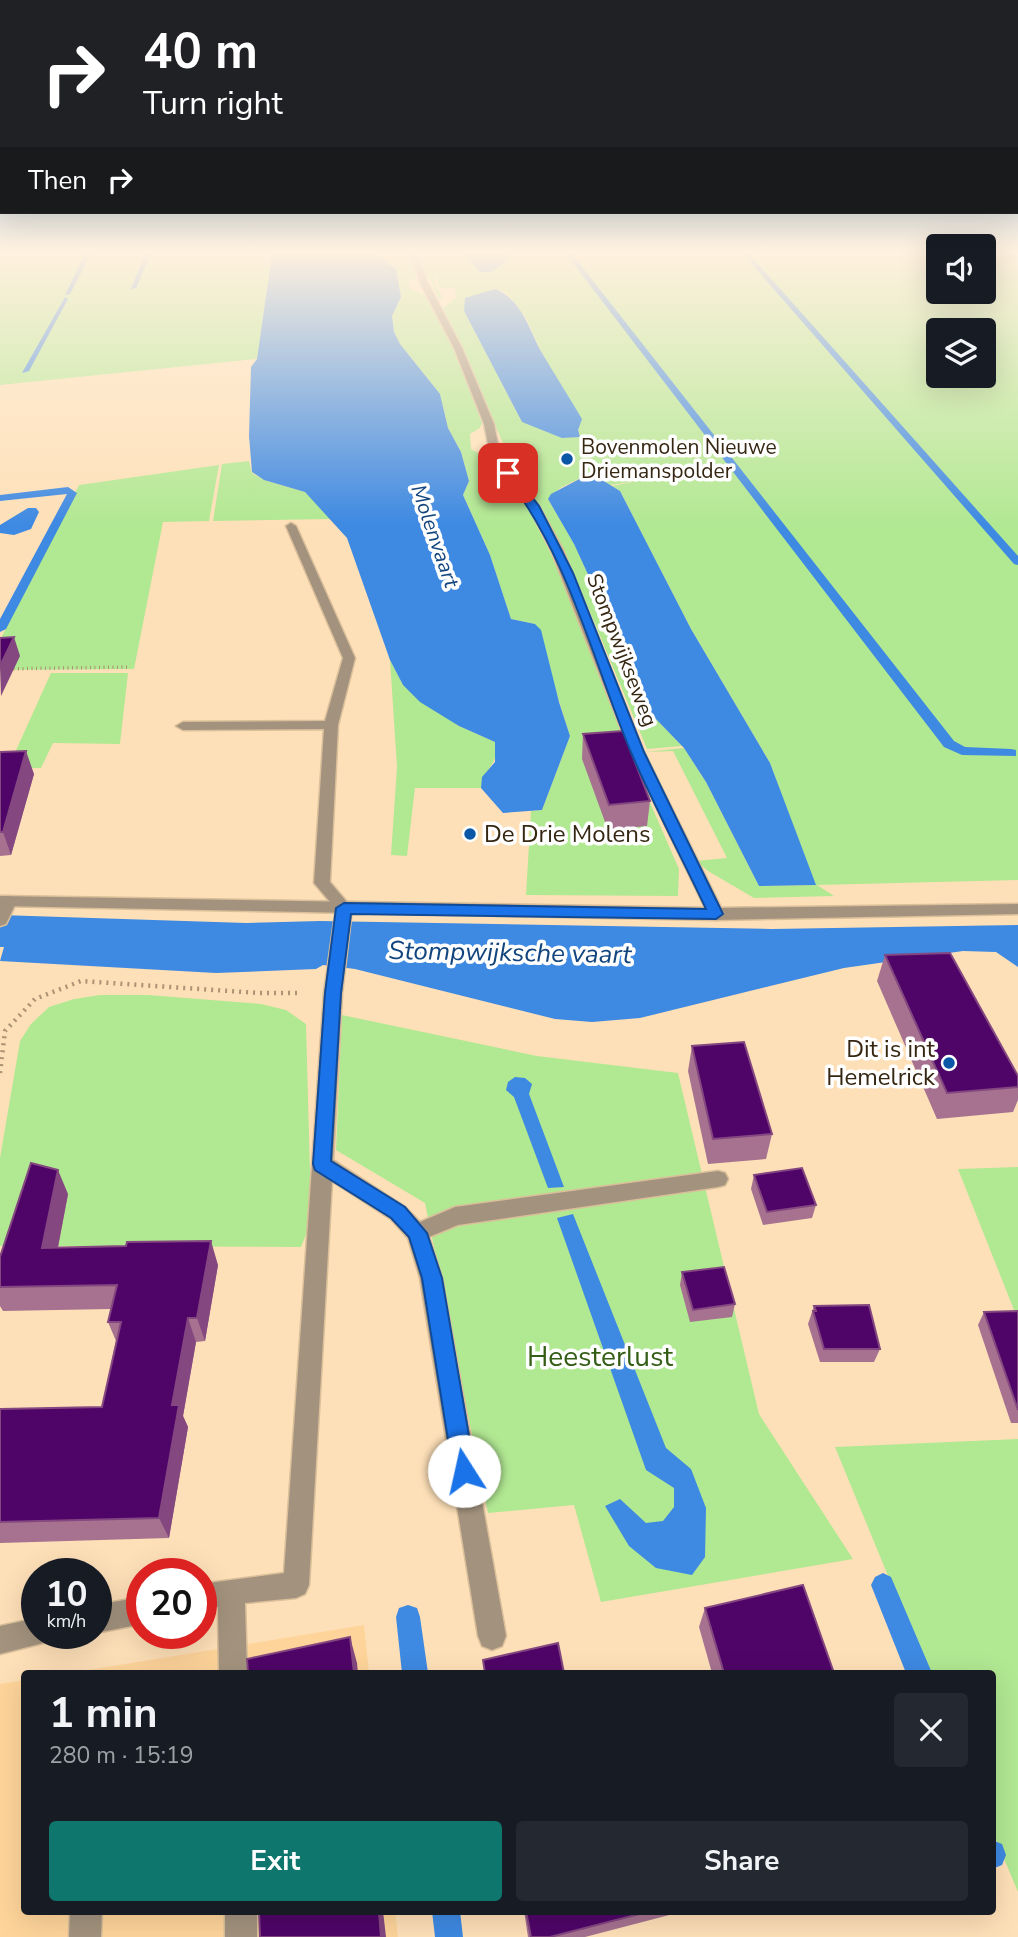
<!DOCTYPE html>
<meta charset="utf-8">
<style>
body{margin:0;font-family:"Nunito Sans",sans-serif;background:#242831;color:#f1f3f6;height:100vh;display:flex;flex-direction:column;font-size:26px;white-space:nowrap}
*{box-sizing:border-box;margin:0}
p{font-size:23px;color:#9ea1a6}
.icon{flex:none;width:38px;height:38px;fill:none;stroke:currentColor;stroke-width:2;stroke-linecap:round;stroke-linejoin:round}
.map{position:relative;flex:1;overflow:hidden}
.side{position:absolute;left:21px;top:1670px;width:975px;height:245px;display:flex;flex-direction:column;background:#171b24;border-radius:7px;box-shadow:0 7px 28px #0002}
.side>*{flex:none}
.guide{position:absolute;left:0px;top:0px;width:1018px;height:214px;box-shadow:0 7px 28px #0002;background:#202124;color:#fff;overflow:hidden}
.controls{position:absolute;left:926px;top:234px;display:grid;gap:14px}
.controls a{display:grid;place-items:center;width:70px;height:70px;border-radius:7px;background:#171b24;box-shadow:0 7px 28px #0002;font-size:35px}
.speed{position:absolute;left:21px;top:1558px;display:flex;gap:14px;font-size:35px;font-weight:700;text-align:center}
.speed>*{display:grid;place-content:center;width:91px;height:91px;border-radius:50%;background:#171b24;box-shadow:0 7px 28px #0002;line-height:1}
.speed small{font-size:18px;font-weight:400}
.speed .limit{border:10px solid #d22;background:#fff;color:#111}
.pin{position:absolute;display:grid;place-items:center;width:60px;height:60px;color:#fff;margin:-30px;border-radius:14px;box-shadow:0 4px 10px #0006}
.me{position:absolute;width:77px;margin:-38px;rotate:350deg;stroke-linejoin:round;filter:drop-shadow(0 0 5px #0008)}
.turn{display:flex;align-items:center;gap:24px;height:147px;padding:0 28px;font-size:32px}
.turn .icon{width:91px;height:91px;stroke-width:2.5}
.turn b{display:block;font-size:49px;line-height:60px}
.then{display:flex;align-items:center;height:66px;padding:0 28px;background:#0003;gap:14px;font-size:26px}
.round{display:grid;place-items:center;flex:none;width:74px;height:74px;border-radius:7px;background:#242831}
.head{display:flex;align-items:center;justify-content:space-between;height:119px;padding:0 28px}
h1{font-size:42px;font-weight:700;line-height:52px}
.button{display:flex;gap:14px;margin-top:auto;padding:14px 28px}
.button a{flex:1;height:80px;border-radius:7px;background:#0f766e;color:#fff;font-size:28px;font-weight:700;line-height:80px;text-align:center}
.button a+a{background:#242831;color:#f1f3f6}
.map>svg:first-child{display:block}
.built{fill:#fed49a}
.green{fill:#b1e892;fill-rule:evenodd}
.water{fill:#3e89e2}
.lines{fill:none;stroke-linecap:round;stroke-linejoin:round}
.stream{fill:#3e89e2;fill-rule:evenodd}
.service-casing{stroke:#dabf9a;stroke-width:3}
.tertiary-casing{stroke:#dabf9a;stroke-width:3}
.path-far1{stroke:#ab9373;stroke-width:3.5;stroke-dasharray:1 3.5;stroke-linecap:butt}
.path{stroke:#ab9373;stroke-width:4.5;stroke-dasharray:2 5;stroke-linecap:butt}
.service{fill:#a3937e;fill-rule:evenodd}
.tertiary{fill:#a3937e;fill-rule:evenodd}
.wall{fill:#a67290}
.shaded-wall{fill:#844780}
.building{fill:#4f0568;stroke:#844780;stroke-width:2}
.route{fill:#1a73e8;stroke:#114b97;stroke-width:2}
.poi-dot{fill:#0957a6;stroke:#fff;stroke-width:2.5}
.labels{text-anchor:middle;stroke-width:7;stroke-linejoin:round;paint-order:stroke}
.far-poi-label{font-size:21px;fill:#362713;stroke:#fff;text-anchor:start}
.far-water-label{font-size:21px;font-style:italic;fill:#12457e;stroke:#fff}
.far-street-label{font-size:21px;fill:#362713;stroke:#fff}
.poi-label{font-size:24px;fill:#362713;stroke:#fff;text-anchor:start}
.water-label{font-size:26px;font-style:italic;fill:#12457e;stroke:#fff}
.near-park-label{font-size:28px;fill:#345d15;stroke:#fff}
</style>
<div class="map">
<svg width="1018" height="1937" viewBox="0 0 1018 1937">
<rect width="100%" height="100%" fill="#fee0b8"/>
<!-- built -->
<g class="built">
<path d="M364,1625L369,1673H70Z"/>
<path d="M24,1680V1911H395L398,1937H0V1684Z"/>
</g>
<!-- green -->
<g class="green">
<path d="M0,254H272L257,359L0,385Z"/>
<path d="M377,254H410L419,277L408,282L412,290L427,295L456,351L482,423L480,428L470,434L471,449L492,461L524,501L550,552L585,634L628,752L679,869L678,896L526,895L531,811L542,810L570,736L535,624L511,619L490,555L463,495L469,481L461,452L448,428L440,394L400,344L394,332L392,316L401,297L396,268Z"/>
<path d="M417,254H464L480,270H490L507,261L506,254H938V292H984V254H1018V880L817,885L834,896L754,898L708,871L696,861L727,858L673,751L645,752L684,748L706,782L759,886L815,885L770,763L691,629L620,491L612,486L638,481L610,485L594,475H587L560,488L548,499L574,544L653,716L682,746L647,749L568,559L543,511L509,463L522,474L512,463L443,308L456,298L455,288H439L436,275L434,282L443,298L439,299ZM495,289L507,293L526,318L580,437L522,422L464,311L466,298ZM938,331H984V376H938Z"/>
<path d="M249,461L252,473L264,480L305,492L331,519L213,521L222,464Z"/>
<path d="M219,465L209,521L163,522L134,669L0,670V640L79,485Z"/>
<path d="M390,660L403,685L459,726L495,742C500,767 483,767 481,788H415L407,856L391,855L397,767Z"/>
<path d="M51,673H128L120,744L53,743L41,768H8Z"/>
<path d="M100,995H148L261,1004L286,1010L306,1024L311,1209L309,1227L301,1247L0,1246V1158L20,1041L31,1024L49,1007L74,999Z"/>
<path d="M342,1015L537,1056L678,1073L759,1414L853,1559L601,1602L574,1505L488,1513L425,1203L336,1150Z"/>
<path d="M1018,1167V1320L958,1169Z"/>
<path d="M1018,1439V1892L992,1830V1673H928L835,1447Z"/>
</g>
<!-- water -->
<g class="water">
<path d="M272,254H377L396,269L401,297L392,316L394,332L400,344L440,394L448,428L461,452L469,481L463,495L490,555L511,619L535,624L541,630L559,702L570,736L542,810L503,813L481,788L482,777L495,762V742L459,726L420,702L403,685L390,660L347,538L305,492L264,480L252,472L249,436L251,367L257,359Z"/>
<path d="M464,254H506L508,261L491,272H480Z"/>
<path d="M495,289C522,299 529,330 542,353C555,375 569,397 582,419L578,430L580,437L562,438L522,422L464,311L465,298Z"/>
<path d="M587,475H594L620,491L691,629L770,763L816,885L759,886L706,782L684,748L653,716L574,544L548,499L551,494Z"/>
<path d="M28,508H36L39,512L31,529L14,535L0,533V525Z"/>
<path d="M0,915L246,923L320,921L772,929L1018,925V967L996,952L963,951L844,968L640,1018L592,1022L555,1019L355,969L323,965L316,969L216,973L0,961L4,947H0Z"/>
<path d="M515,1077L525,1078L532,1084L529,1094L564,1187L548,1188L514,1097L506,1090L508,1082Z"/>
<path d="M573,1214L666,1448L691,1469L706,1508L705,1557L692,1575L656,1568L629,1546L605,1506L620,1499L646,1523L663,1521L674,1507V1488L646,1470L557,1218Z"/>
</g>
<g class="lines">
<!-- stream -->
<g class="stream">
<path d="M85,254H91L70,294L65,295Z"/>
<path d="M145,254H151L136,288L131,289Z"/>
<path d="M566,254H572L954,741L965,747L1011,749L1016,750V756L962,755L944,747Z"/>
<path d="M743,254H749L1018,556V565L1014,564Z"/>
<path d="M1009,254H1016L1018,260Z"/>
<path d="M65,297L68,299L29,371L22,373Z"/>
<path d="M68,487L77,493L6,629L0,632V619L67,494L0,501V495Z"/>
<path d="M883,1573L891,1577L932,1673H906L871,1585L875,1577Z"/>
<path d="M408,1605L417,1608L420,1617L428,1673H402L396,1617L399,1608Z"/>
<path d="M992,1840L1002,1844L1006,1855L1002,1865L992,1869Z"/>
<path d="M432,1911H460L463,1937H435Z"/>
</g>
<!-- service casing -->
<g class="service-casing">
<g id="service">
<path d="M411,254H417L428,283L462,348L494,424L501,459L539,506L563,550L644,752L724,914L722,918L716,920L708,914L630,752L551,550L529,507L491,459L484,424L454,348L420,283Z"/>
<path d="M291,523L296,526L355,658L338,725L330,882L352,908L342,993L333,1160L405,1207L420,1222L455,1207L718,1171L725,1173L728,1179L725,1185L718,1187L458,1225L429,1237L442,1278L506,1636L502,1646L492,1650L482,1646L478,1636L420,1278L408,1238L391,1219L332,1181L309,1585L305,1594L296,1598L245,1603L247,1673H219L218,1607L201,1610V1584L284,1573L324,993L336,909L314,883L324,729L183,730L176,726L183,722L325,721L343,658L286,526Z"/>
<path d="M9,896L17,901L6,924L0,926V903L3,897Z"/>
<path d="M142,1597V1624L96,1633V1605Z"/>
<path d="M37,1618V1633H50L47,1642L0,1654V1626Z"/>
<path d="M70,1911H102L101,1937H69Z"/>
<rect x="225" y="1911" width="32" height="26"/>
</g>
</g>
<!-- tertiary casing -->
<g class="tertiary-casing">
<path id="tertiary" d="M0,896L716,908L1018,904V914L716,920L0,906Z"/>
</g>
<!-- path-far1 -->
<path class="path-far1" d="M0,669L127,667"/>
<!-- path -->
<path class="path" d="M0,1073L5,1031L35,999L81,981L259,993H297"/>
<!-- service -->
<use href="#service" class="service"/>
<!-- tertiary -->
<use href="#tertiary" class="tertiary"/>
</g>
<!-- wall -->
<g class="wall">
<path d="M583,734L650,801L647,826L608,830L582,759Z"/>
<path d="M0,752L34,774L11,855L0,856Z"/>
<path d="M885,955L1018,1076V1100L1013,1112L937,1119L877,981Z"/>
<path d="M692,1046L772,1134L766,1159L708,1164L688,1071Z"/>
<path d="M754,1175L816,1205L812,1218L763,1225L751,1189Z"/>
<path d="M68,1194L58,1248L218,1265L205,1341L196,1342L183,1416L188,1427L169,1538L0,1543V1409L102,1407L116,1341L108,1322L111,1309L3,1311L0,1306V1257Z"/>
<path d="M682,1272L735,1304L732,1317L690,1322L680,1285Z"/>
<path d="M814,1306L880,1349L874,1362H820L808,1324Z"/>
<path d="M1018,1311V1423H1011L978,1325L984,1312Z"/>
<path d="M705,1608L834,1673H712L699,1627Z"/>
<path d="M524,1911H678L677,1913L585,1937H528Z"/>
</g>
<!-- shaded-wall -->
<g class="shaded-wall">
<path d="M14,637L20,656L1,696L0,666Z"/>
<path d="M26,751L34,774L11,855L3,832Z"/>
<path d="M58,1170L68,1194L53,1272L42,1248Z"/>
<path d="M211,1241L218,1265L205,1341L197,1318Z"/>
<path d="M188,1318L196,1342L183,1416L188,1427L169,1538L159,1518L172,1405Z"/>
<path d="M350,1637L357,1663L358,1673H354Z"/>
<path d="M379,1911H383L386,1937H381Z"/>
</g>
<!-- building -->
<g class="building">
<path d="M14,637L0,666V638Z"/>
<path d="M623,731L650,801L609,805L583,734Z"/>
<path d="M26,751L3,832H0V752Z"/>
<path d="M950,953L1018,1076V1087L947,1093L885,955Z"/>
<path d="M744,1042L772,1134L713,1139L692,1046Z"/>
<path d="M31,1163L58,1170L42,1248L126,1246L127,1242L211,1241L197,1318H188L172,1405H179L159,1518L0,1522V1409L102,1407L121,1322H108L117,1285L0,1287V1257Z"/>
<path d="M802,1168L816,1205L767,1212L754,1175Z"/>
<path d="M724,1267L735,1304L693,1310L682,1272Z"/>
<path d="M869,1305L880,1349H824L813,1311H816L814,1306Z"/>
<path d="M1018,1311V1410L984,1312Z"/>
<path d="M803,1585L834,1673H724L705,1608Z"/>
<path d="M350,1637L354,1673H248L247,1659Z"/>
<path d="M558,1643L564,1673H485L483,1660Z"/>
<path d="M259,1911H379L381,1937H260Z"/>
<path d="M526,1911H651L550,1937H531Z"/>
</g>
<!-- sky -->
<linearGradient id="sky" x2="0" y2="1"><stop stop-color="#64a3e6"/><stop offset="0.48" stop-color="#fff1df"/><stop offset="1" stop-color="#fff1df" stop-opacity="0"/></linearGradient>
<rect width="1018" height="525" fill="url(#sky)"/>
<!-- route -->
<path class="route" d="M505,471H512L539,506L573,573L644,752L723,914L716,919L351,914L341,993L331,1161L405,1207L427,1233L442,1278L475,1471L472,1479L464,1482L456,1479L453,1471L422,1278L409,1237L391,1218L315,1170L313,1164L325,993L336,908L344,903L706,909C681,856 653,804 630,750C592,658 568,555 505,475Z"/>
<!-- markers -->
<g class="poi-dot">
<circle cx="567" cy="459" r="7"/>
<circle cx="470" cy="834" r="7"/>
<circle cx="949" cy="1063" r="7"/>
</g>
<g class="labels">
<!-- far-poi labels -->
<g class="far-poi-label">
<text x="581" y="454">Bovenmolen Nieuwe<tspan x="581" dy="24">Driemanspolder</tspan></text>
</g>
<!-- far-water labels -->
<g class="far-water-label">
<text transform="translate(435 536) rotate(71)" y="7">Molenvaart</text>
</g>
<!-- far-street labels -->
<g class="far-street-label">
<text transform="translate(622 650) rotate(69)" y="7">Stompwijkseweg</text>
</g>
<!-- poi labels -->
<g class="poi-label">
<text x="484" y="842">De Drie Molens</text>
<text x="935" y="1057" text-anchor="end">Dit is int<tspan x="935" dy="28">Hemelrick</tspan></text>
</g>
<!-- water labels -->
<g class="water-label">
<text transform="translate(510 952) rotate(1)" y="9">Stompwijksche vaart</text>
</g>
<!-- near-park labels -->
<g class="near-park-label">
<text x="600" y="1366">Heesterlust</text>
</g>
</g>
</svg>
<div class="controls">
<a><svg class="icon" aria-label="sound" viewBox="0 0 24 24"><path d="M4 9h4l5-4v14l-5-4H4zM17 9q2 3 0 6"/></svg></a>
<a><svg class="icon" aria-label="layers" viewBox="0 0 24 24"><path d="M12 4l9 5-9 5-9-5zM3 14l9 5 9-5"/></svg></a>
</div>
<div class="speed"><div>10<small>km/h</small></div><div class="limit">20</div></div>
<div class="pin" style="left:508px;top:473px;background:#d93025"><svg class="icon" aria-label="arrive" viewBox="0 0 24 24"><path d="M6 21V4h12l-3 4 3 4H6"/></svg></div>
<svg class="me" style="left:464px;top:1471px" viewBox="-20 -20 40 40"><circle r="19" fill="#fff"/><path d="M0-13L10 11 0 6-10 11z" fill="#1a73e8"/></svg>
<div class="guide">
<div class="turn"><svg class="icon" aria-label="right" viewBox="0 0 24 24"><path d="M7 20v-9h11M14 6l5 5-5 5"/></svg><div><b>40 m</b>Turn right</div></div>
<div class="then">Then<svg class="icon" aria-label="right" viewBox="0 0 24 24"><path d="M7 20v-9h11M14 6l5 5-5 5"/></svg></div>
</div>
<section class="side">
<div class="head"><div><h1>1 min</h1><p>280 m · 15:19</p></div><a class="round"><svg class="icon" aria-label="close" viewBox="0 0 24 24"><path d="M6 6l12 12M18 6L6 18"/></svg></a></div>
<div class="button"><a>Exit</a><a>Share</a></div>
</section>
</div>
